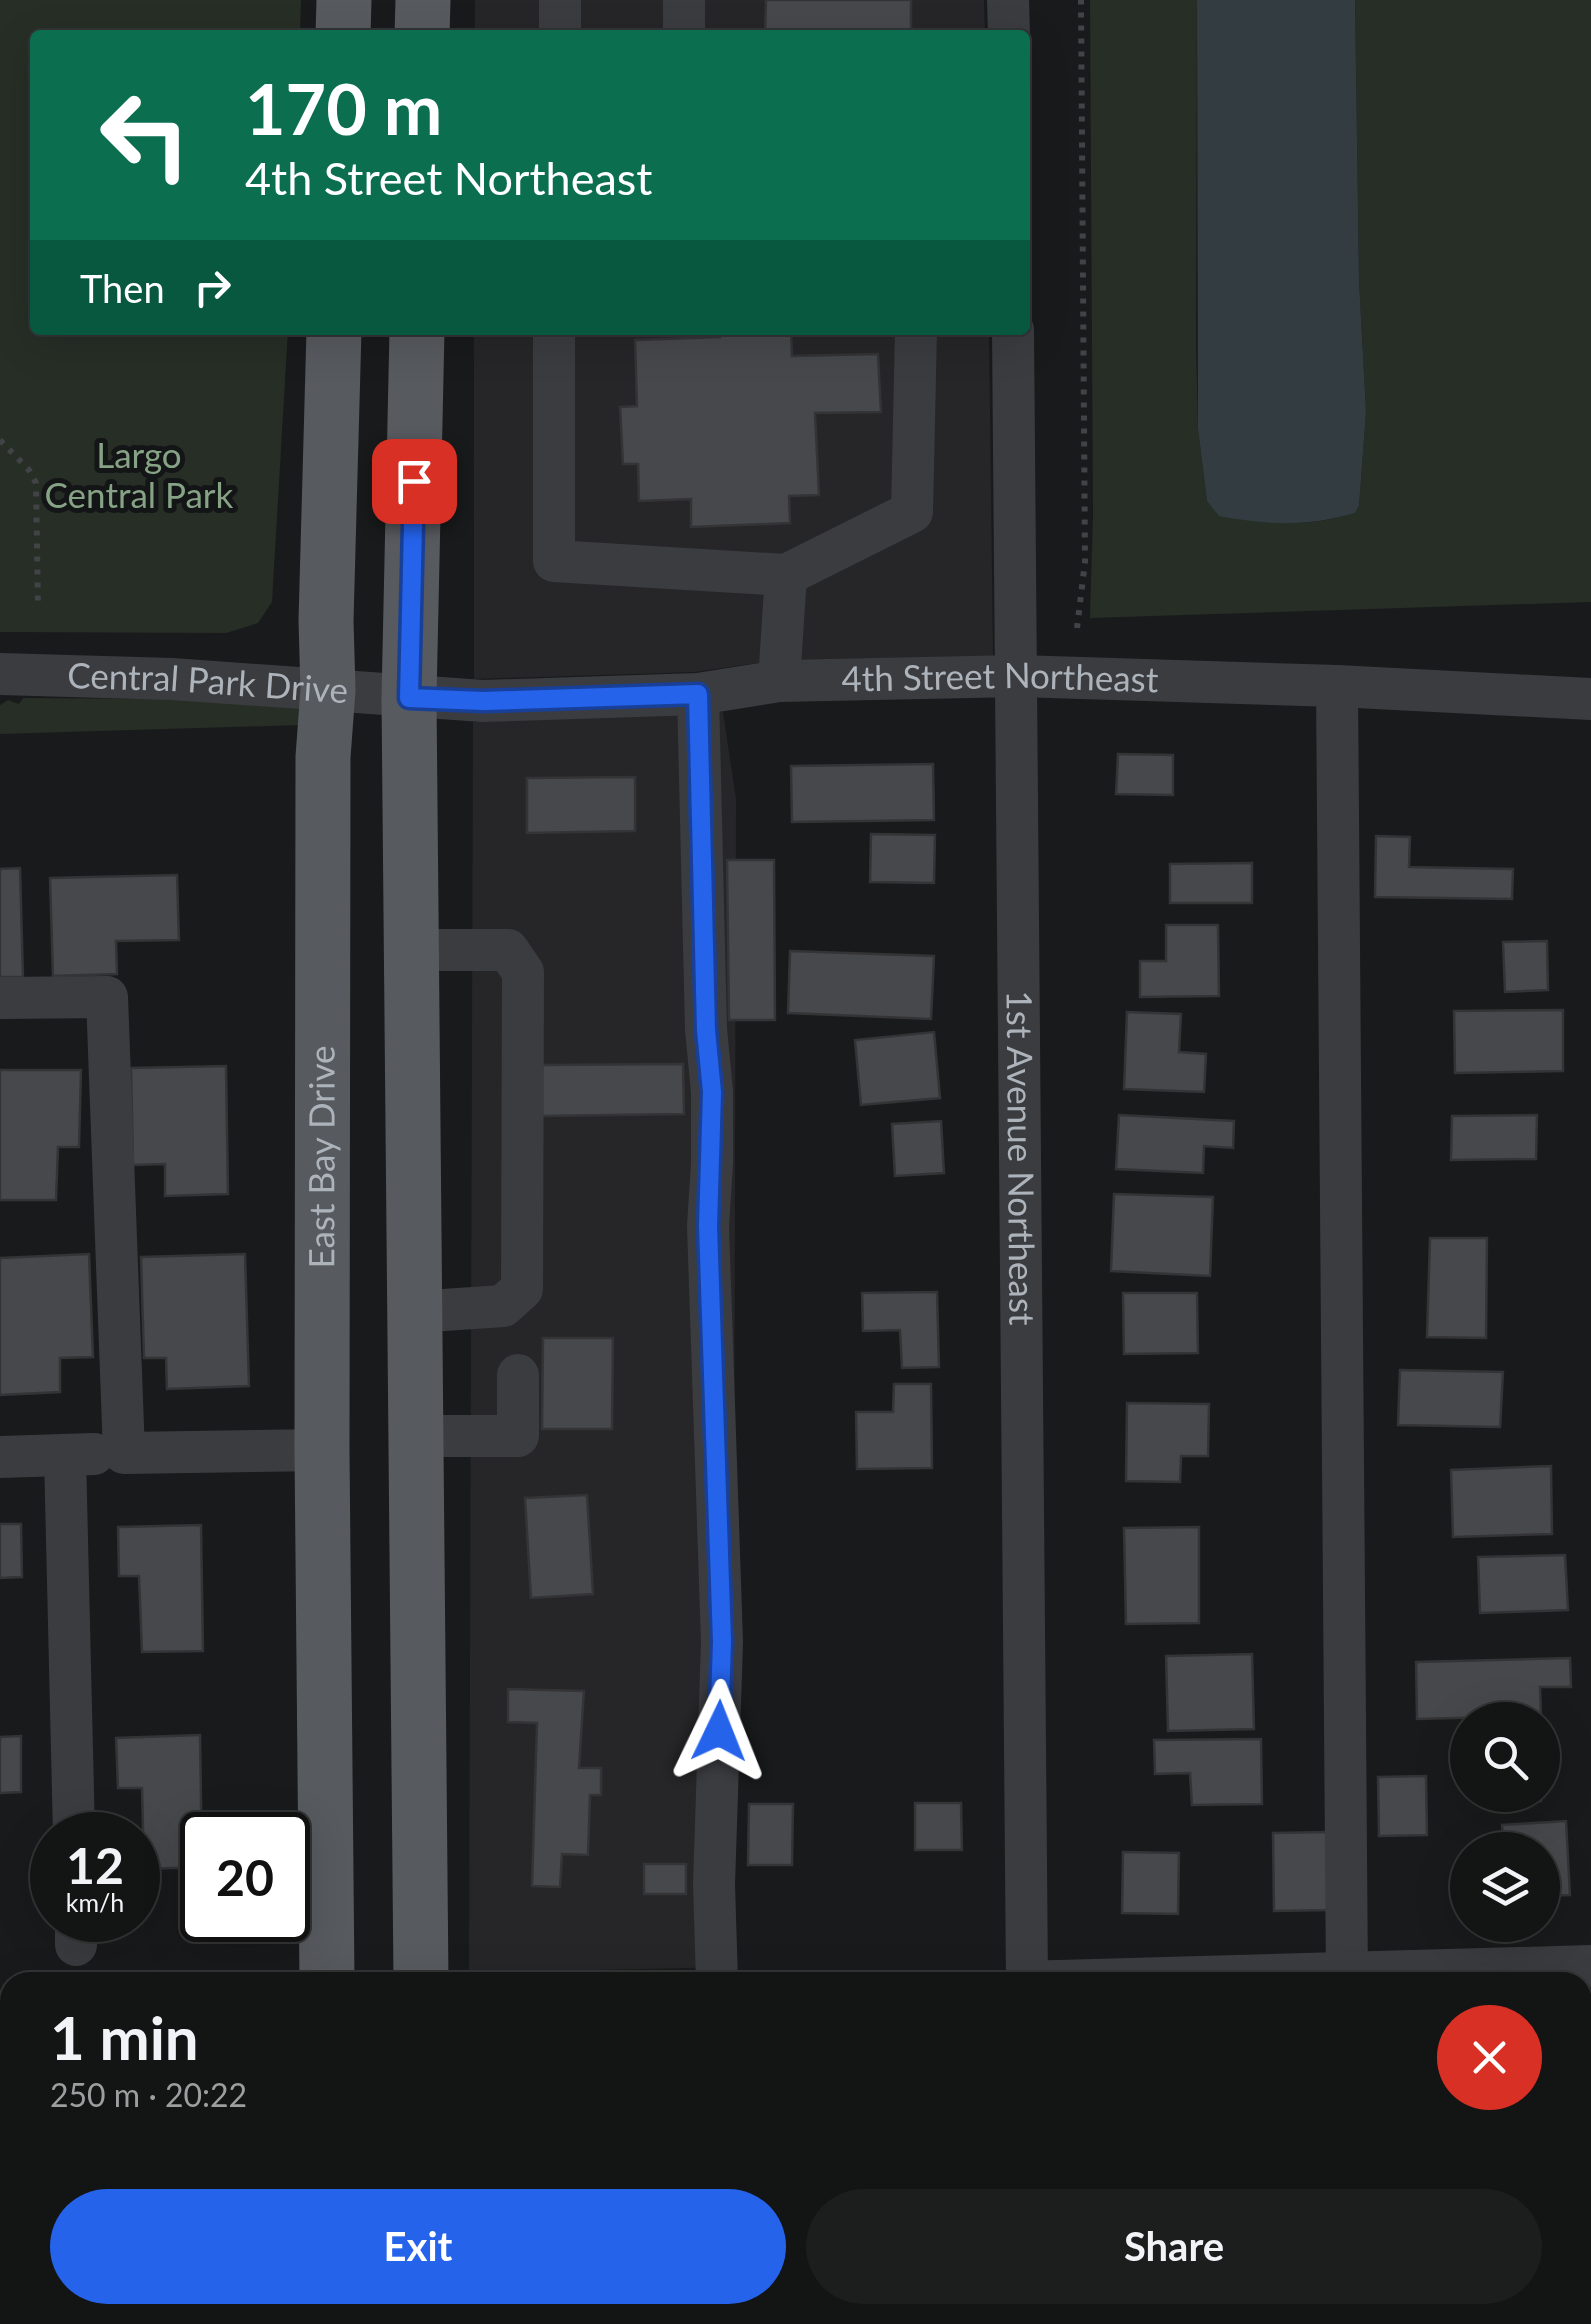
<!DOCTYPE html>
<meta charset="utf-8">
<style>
body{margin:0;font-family:Lato,sans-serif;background:#1c1d1d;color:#f1f3f6;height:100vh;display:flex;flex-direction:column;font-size:38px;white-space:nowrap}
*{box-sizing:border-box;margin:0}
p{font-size:32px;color:#9d9ea0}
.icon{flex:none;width:55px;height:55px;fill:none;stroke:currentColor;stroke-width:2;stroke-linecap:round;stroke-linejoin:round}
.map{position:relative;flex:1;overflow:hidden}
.details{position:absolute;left:0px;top:1972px;width:1592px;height:352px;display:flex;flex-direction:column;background:#131414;border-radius:30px 30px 0 0;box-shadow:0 10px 40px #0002,0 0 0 2px #323334}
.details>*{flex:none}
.top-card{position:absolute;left:30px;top:30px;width:1000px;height:305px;border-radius:10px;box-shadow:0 10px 40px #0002,0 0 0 2px #323334;background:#0b6e4f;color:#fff;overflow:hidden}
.fabs{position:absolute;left:1450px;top:1702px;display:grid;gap:20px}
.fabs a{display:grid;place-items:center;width:110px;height:110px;border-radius:50%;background:#131414;box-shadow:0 10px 40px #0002,0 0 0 2px #323334;font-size:50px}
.speed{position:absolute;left:30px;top:1812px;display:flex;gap:20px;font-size:50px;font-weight:700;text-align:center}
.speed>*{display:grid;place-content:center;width:130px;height:130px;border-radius:50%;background:#131414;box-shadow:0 10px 40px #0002,0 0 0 2px #323334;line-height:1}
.speed small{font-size:25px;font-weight:400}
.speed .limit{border:5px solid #111;border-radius:15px;background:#fff;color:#111}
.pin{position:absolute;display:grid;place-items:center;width:85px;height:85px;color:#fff;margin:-42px;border-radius:20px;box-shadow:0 5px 15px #0006}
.me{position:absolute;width:110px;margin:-55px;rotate:2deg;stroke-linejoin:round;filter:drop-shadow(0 0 8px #0008)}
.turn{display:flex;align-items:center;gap:35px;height:210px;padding:0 50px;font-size:45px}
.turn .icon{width:130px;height:130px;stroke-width:2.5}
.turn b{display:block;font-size:70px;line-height:85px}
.then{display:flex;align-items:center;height:95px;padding:0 50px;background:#0003;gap:20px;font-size:38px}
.round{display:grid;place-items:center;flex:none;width:105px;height:105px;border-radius:52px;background:#1c1d1d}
.overview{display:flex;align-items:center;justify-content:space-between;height:170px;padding:0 50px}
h1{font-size:60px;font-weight:700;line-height:75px}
.action{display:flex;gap:20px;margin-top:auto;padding:20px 50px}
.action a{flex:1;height:115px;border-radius:60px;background:#2563eb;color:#fff;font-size:40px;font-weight:700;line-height:115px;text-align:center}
.action a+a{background:#1c1d1d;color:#f1f3f6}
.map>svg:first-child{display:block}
.built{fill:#262628}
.green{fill:#262e26}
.water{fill:#323c41}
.building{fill:#47484b;stroke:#343437;stroke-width:2.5}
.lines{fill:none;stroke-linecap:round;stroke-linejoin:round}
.path{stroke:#414347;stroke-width:6;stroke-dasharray:5 8;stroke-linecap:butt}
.minor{stroke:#3b3c40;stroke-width:42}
.major{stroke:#575a5f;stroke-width:55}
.route-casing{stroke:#184099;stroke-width:25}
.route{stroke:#2563eb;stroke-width:18}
.labels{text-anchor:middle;stroke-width:10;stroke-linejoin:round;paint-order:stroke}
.park-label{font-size:35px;fill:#87a385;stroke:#141517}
.street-label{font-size:35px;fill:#adb3ba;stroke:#141517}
</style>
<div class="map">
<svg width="1591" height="2324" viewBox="0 0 1591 2324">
<rect width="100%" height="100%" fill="#191a1b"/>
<!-- built -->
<g class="built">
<path d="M475,0H984L985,35H475Z"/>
<path d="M474,330H989L993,656L778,660L695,672L474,679Z"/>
<path d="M723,712L736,799L733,1967L469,1973L473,722Z"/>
<rect x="469" y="2315" width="263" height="9"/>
</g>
<!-- green -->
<g class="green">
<path d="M0,0H301L300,35H35V330H288L272,602L258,623L226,633L0,632Z"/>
<path d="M1090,0H1197L1196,346L1198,429L1207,501C1266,520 1292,532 1355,513L1359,506L1366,412L1359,280L1355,0H1591V602L1090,618L1093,515Z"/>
<path d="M23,698L170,699L302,709L301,725L0,734V705L8,700L19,704Z"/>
</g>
<!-- water -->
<path class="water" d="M1197,0H1355L1359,280L1366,412L1359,506L1355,513C1310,527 1265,525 1219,516L1207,501L1198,429Z"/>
<!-- building -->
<g class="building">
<path d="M766,0H911V35H765Z"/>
<path d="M719,330H791L792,356L878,354L881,412L815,413L819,495L789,496L790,523L691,527V499L639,501L638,464H623L620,407L637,406L635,340L720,337Z"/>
<path d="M1118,754L1173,755V795L1116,794Z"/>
<path d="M933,764L934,820L792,822L791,766Z"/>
<path d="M635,777V831L527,833V778Z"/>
<path d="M871,834L935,835L934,883L870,882Z"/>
<path d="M1376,836L1410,837L1409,867L1513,869L1512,899L1375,897Z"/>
<path d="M727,860H774L775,1020H729Z"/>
<path d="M1252,863V903H1170V864Z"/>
<path d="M20,868L23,977H0V869Z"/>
<path d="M177,875L179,940L116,941L117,974L53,976L50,878Z"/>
<path d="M1166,925H1218L1219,996L1140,997V961H1166Z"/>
<path d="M1547,941L1548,990L1505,992L1503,942Z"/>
<path d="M790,951L934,956L931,1019L788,1013Z"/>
<path d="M1563,1010V1071L1455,1073L1454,1011Z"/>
<path d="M1127,1012L1181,1014L1179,1052L1206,1054L1204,1092L1124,1089Z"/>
<path d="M934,1032L940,1098L861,1105L855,1040Z"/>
<path d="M683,1064L684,1114L542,1116V1065Z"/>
<path d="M226,1066L228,1194L165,1196V1164L133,1165L131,1068Z"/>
<path d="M0,1070H81L79,1147H58L56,1200H0Z"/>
<path d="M1119,1115L1234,1121L1233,1148L1204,1146L1203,1173L1116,1169Z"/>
<path d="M1537,1115L1536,1159L1451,1160L1452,1116Z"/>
<path d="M941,1121L944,1173L895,1176L892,1124Z"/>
<path d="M1114,1194L1213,1197L1210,1276L1111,1271Z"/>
<path d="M1430,1238H1487L1486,1338L1427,1337Z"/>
<path d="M89,1254L93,1357L60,1358V1392L0,1395V1258Z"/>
<path d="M245,1254L249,1386L167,1389L166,1358H144L141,1257Z"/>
<path d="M937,1292L939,1367L902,1368L900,1330L863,1331L862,1293Z"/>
<path d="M1123,1293H1197L1198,1353L1124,1354Z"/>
<path d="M543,1338H613L612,1429H542Z"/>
<path d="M1400,1370L1503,1372L1500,1427L1398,1425Z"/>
<path d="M894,1384H931L932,1468L857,1469L856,1412H893Z"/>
<path d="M1127,1403L1209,1404L1208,1456H1181L1180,1482L1126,1481Z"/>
<path d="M1551,1466L1552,1534L1453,1537L1451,1470Z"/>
<path d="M587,1495L593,1594L531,1598L525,1498Z"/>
<path d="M0,1524H21L22,1577L0,1578Z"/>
<path d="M201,1525L203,1651L142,1652L139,1576H119L118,1527Z"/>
<path d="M1199,1527V1623L1126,1624L1124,1528Z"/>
<path d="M1565,1555L1568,1610L1480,1613L1478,1557Z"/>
<path d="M1252,1654L1254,1729L1168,1731L1166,1656Z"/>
<path d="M1570,1658L1571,1687H1540L1541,1716L1417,1719L1416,1662Z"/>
<path d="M508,1689L584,1691L579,1768H601V1795H590L588,1855L562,1854L560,1887L532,1886L537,1723L508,1722Z"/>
<path d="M200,1735L202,1867L144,1869L142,1788H118L116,1738Z"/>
<path d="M21,1736V1792L0,1793V1737Z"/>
<path d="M1261,1739L1262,1804L1192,1805L1190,1773L1155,1774L1154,1740Z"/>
<path d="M1426,1776L1427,1835L1379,1836L1378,1777Z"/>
<rect x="1481" y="1795" width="60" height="6"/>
<path d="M915,1803H961L962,1850H915Z"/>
<path d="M749,1804H793L792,1865H748Z"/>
<path d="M1566,1821L1570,1895L1542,1896V1850H1504L1502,1825Z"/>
<path d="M1328,1832L1330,1910L1274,1911L1273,1833Z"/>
<path d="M1123,1852L1179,1853L1178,1914L1122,1913Z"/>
<rect x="644" y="1864" width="42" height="30"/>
<path d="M0,2290H10V2315H117V2324H0Z"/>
<path d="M629,2315H703V2321L629,2323Z"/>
<rect x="1467" y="2315" width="89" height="9"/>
</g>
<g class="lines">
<!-- path -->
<g class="path">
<path d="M0,440L29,470L36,483L38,608"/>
<path d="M1077,628L1085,562L1081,0"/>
</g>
<!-- minor -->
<g class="minor">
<path d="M1008,0L1009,35"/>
<path d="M560,35V0"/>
<path d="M684,35V0"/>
<path d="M554,330V561L786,575"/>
<path id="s1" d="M1013,330L1027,1982"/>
<path id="s2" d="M0,674L172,679L483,701L698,694L779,681L1018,676L1337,686L1591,699"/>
<path d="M779,681L786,575L912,512L916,330"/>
<path d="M1337,686L1347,1982"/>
<path d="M698,694L706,1029L712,1092V1163L708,1226L722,1642L714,1884L717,1982"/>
<path d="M412,950H508L523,972L522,1289L503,1306L414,1312"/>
<path d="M0,998L107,997L124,1453L322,1450"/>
<path d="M415,1436H518V1375"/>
<path d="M65,1455L74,1835"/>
<path d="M0,1457L94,1454"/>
<path d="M76,1920V1945"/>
<path d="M1023,1982L1591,1966"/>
<path d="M0,2225H10"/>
<path d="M214,2315V2324"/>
<path d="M717,2315V2324"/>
<path d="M1031,2315V2324"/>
<path d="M1349,2315V2324"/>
</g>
<!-- major -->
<g class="major">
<path d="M343,35L344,0"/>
<path d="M422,35L423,0"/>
<path d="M417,330L409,698L421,1982"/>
<path id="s3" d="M327,1982L322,1450L323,757L328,690L326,621L334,330"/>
<path d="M328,2315V2324"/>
<path d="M422,2315V2324"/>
</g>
</g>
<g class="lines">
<!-- route casing -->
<g class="route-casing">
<path id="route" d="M414,481L409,698L483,701L698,694L706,1030L712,1092L708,1226L722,1642L719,1731"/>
</g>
<!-- route -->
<use href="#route" class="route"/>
</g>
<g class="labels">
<!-- park labels -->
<g class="park-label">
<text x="139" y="468">Largo<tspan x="139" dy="40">Central Park</tspan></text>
</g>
<!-- street labels -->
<g class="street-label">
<text dy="12" stroke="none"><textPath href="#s2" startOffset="1002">4th Street Northeast</textPath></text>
<text dy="12" stroke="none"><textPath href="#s2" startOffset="208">Central Park Drive</textPath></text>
<text dy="12" stroke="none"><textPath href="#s3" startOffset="825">East Bay Drive</textPath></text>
<text dy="12" stroke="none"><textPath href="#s1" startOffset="828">1st Avenue Northeast</textPath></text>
</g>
</g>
</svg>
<div class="fabs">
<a><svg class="icon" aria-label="search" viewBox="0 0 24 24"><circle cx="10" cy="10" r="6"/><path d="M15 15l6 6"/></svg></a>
<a><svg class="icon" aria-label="layers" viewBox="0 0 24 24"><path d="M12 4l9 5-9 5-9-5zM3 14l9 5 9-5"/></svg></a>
</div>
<div class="speed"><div>12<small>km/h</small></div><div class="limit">20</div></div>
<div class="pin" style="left:414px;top:481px;background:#d93025"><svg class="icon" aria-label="arrive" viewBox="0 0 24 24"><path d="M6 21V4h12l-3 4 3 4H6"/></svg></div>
<svg class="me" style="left:719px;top:1731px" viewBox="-20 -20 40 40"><path d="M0-17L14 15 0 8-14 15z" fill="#2563eb" stroke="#fff" stroke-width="4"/></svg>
<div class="top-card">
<div class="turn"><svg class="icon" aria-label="left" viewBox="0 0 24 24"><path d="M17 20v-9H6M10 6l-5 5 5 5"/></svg><div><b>170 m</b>4th Street Northeast</div></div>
<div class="then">Then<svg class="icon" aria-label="right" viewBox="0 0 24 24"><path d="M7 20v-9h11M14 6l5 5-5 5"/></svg></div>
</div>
<section class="details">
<div class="overview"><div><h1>1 min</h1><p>250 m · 20:22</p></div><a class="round" style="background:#d93025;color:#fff"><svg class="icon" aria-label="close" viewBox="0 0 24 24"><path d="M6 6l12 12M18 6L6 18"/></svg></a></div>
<div class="action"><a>Exit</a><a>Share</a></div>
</section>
</div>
